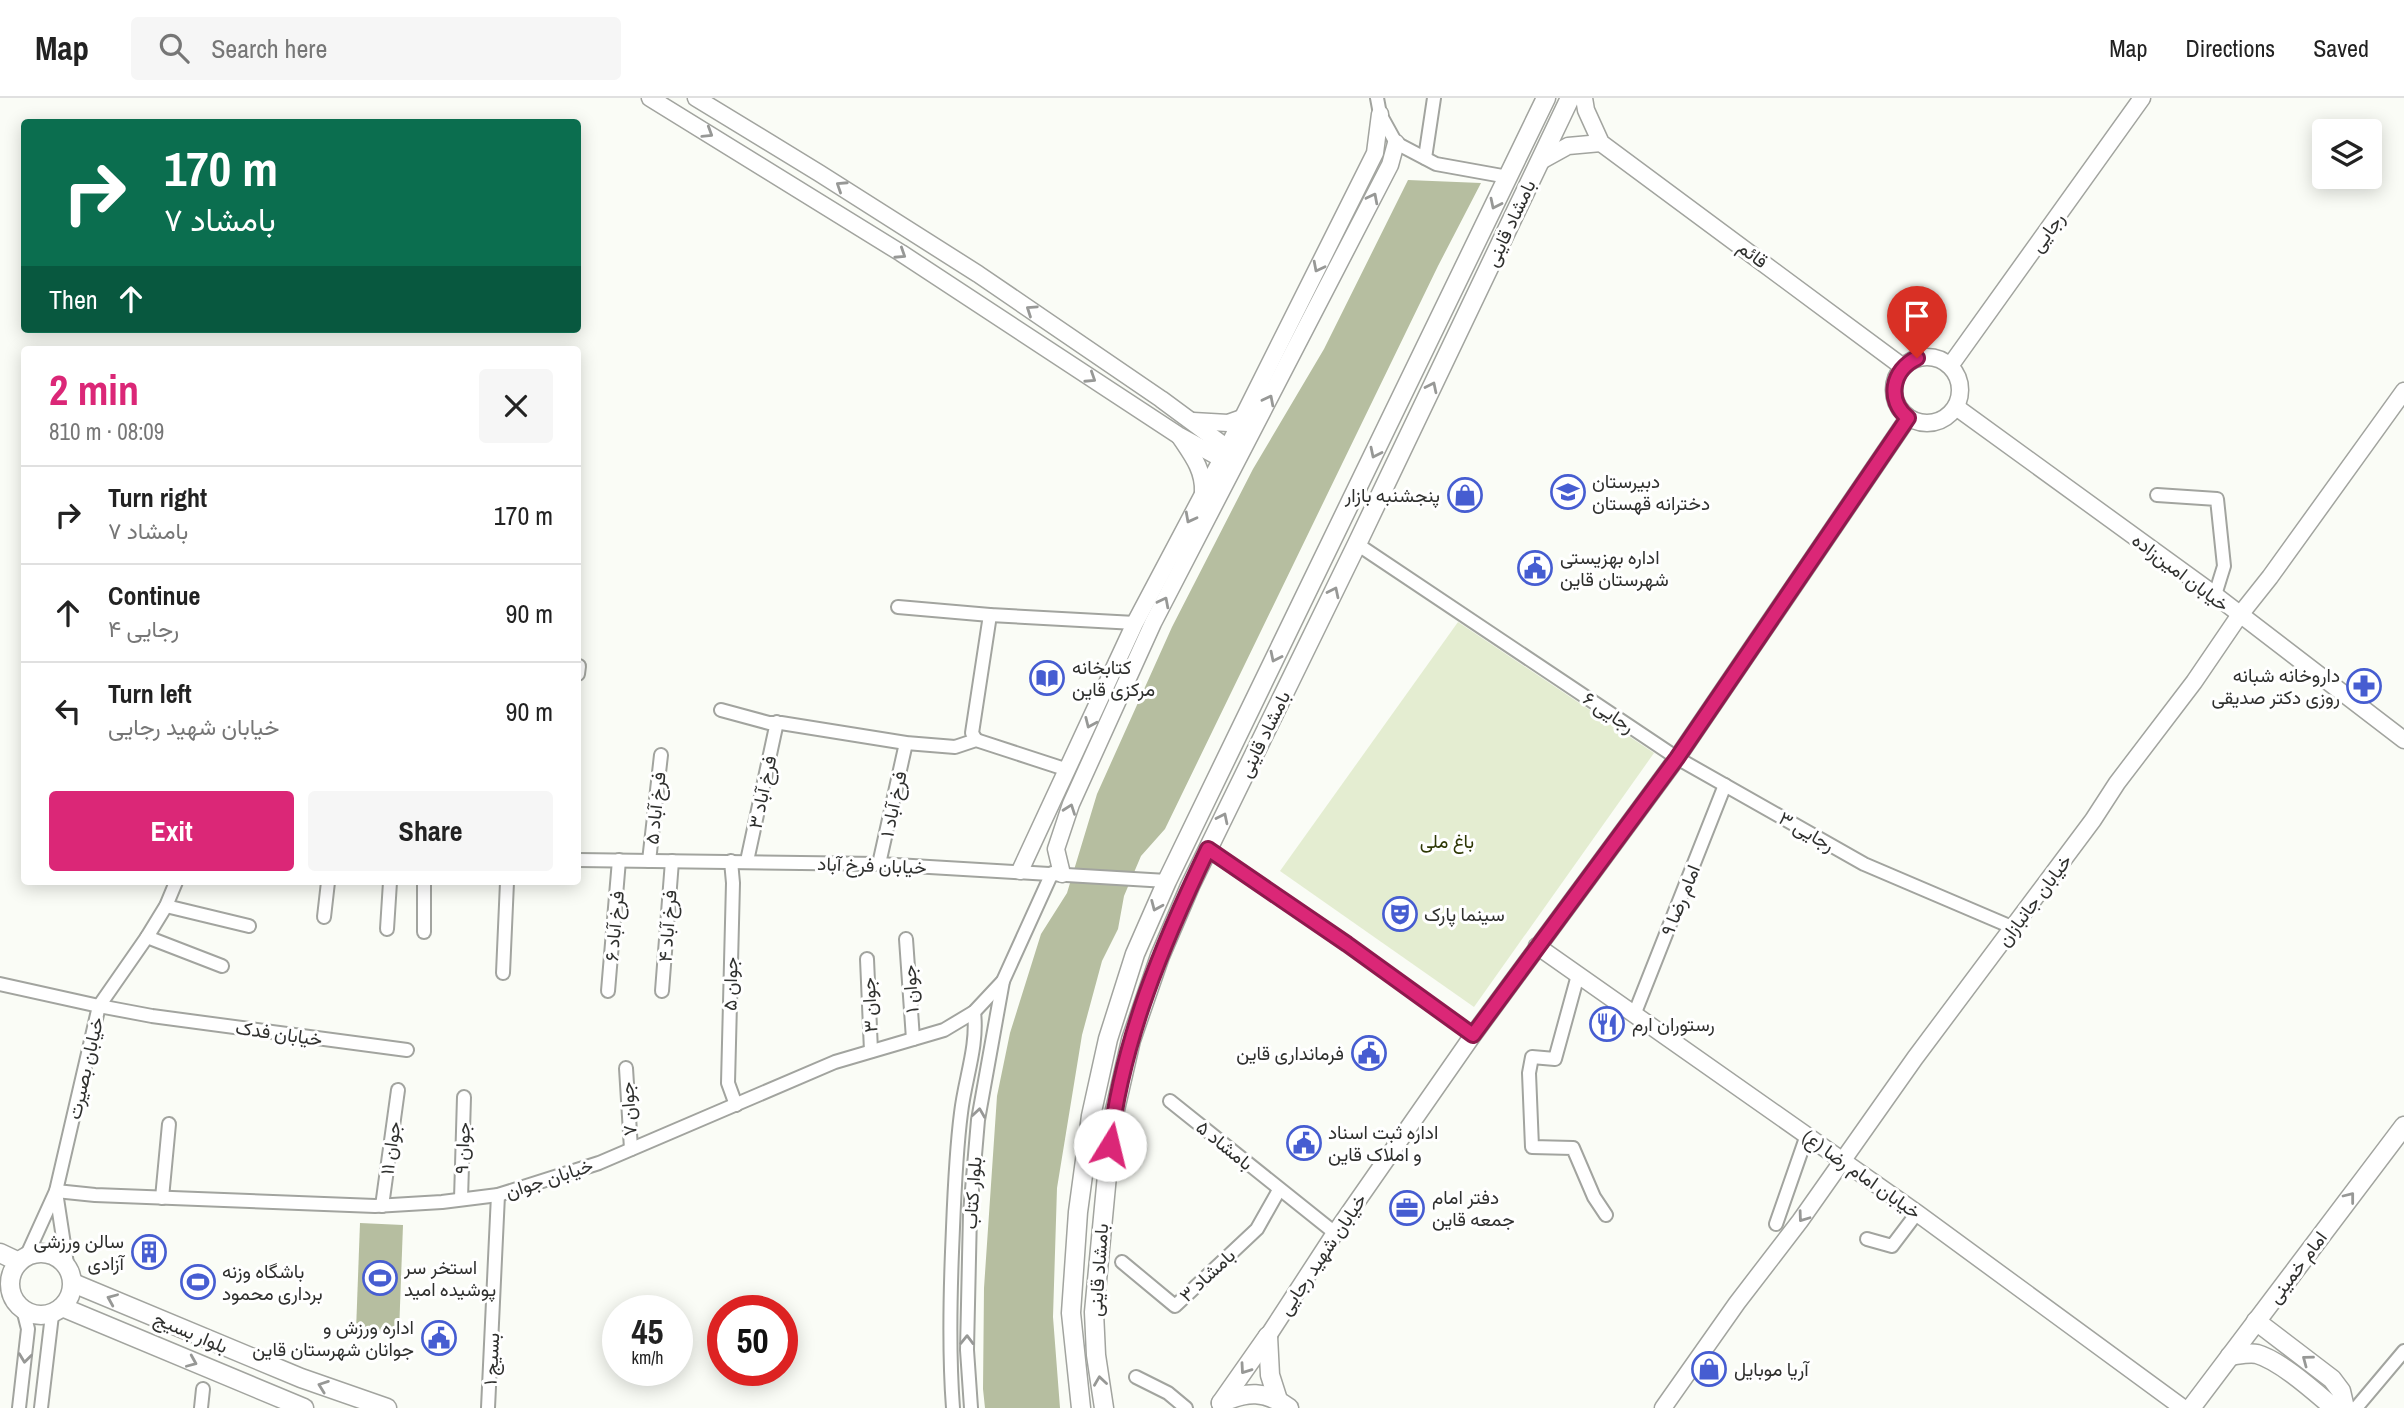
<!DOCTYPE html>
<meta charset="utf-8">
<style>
body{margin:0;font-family:"Archivo Narrow",Vazirmatn,sans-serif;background:#f6f6f6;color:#222;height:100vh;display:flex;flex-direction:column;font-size:26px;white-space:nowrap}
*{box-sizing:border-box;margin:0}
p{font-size:23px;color:#767676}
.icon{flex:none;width:38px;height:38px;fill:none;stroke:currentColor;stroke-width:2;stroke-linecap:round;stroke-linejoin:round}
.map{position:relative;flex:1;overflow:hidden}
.details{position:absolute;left:21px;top:248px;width:560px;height:539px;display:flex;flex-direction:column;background:#fff;border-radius:7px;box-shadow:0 4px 18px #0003}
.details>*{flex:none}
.guide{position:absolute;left:21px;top:21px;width:560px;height:214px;border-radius:7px;box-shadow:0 4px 18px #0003;background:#0b6e4f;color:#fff;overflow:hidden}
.tools{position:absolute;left:2312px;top:21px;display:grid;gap:14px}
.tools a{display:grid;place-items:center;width:70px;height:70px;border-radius:7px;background:#fff;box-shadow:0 4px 18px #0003;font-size:35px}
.speed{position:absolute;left:602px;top:1197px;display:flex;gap:14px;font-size:35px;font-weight:700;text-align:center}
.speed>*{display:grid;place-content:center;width:91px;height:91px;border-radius:50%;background:#fff;box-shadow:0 4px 18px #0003;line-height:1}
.speed small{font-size:18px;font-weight:400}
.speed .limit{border:10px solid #d22;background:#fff;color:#111}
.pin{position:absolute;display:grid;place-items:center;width:60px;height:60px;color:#fff;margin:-72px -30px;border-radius:50% 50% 50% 0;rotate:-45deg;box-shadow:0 0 7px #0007}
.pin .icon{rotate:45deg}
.me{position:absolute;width:77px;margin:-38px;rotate:9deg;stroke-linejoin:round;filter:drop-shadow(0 0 5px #0008)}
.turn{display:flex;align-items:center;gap:24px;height:147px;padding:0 28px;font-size:32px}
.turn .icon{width:91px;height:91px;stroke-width:2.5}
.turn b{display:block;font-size:49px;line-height:60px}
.then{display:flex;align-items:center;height:66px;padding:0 28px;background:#0003;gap:14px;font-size:26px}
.round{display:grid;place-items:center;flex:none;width:74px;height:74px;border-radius:7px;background:#f6f6f6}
.headline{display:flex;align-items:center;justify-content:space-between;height:119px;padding:0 28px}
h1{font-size:42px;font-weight:700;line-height:52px;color:#db2777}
.action{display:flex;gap:14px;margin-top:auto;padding:14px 28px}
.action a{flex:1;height:80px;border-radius:7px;background:#db2777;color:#fff;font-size:28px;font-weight:700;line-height:80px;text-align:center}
.action a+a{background:#f6f6f6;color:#222}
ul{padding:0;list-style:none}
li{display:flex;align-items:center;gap:21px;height:98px;padding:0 28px;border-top:2px solid #e0e0e0}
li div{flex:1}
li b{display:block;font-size:26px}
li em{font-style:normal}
header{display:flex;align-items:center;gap:42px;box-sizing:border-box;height:98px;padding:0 35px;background:#fff;border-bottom:2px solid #e0e0e0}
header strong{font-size:33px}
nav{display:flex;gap:38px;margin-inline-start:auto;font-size:24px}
.search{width:490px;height:63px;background:#f6f6f6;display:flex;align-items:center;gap:18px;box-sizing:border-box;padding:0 24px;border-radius:7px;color:#767676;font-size:26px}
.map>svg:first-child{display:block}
.green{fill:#e4edd1}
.water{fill:#b6bea0}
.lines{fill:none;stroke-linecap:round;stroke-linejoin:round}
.minor-casing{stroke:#a2a49f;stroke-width:16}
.tertiary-casing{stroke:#a2a49f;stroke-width:19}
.secondary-casing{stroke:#a2a49f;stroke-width:21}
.minor{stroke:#fff;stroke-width:12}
.tertiary{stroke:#fff;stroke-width:16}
.secondary{stroke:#fff;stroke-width:18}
.oneway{stroke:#979896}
.route-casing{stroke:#8e194d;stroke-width:18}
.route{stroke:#db2777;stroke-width:12}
.labels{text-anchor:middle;stroke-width:6;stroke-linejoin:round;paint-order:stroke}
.street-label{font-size:19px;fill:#2f302e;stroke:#fff}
.poi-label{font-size:19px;fill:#2f302e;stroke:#fff;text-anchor:start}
.park-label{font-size:19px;fill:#2e3805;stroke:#fff}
</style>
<header>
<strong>Map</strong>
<div class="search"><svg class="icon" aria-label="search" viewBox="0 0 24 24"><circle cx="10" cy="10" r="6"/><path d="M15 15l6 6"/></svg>Search here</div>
<nav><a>Map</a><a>Directions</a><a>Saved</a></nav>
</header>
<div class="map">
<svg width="2404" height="1310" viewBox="0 0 2404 1310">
<rect width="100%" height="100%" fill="#fafcf6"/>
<!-- green -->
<path class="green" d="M1458,524L1654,655L1474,909L1280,773Z"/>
<!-- water -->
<g class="water">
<path d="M1408,82L1481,85L1438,168L1165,731L1141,758L1124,798L1118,831L1102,863L1082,937L1057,1090L1053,1219L1060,1310H985L983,1291L984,1190L997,998L1010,935L1041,836L1067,795L1097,696L1172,529L1253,371L1324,251Z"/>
<path d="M360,1125L403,1127L399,1235L356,1233Z"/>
</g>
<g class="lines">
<!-- minor casing -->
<g class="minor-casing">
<g id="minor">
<path d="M1377,0L1380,16L1396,45L1436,66L1508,79"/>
<path d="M1425,60L1434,0"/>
<path d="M2157,397L2217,401L2224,468L2215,497"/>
<path d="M1357,446L1677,660L1864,766L2014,830"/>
<path d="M898,509L990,517L1135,525"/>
<path d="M578,576L579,568"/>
<path d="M721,612L769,625H781L906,645L955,649L976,642L1068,672"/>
<path d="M976,642L972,635L990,517"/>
<path d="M1208,751L1347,846L1473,937"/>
<path d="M578,762L879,766L1167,783"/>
<path d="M649,763L661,657"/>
<path d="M731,763L733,785L728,985L736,1007"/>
<path d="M747,763L777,624"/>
<path d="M879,766L906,645"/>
<path d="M166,808L249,828"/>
<path d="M324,819L328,784"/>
<path d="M387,831L390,784"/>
<path d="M424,834V784"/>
<path d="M147,839L222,868"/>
<path d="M906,841L913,941"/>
<path d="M867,861L871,953"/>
<path d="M503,875L507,784"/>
<path d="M1578,877L1555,961L1532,959L1529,975L1532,1049L1573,1050L1594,1099L1606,1117"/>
<path d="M0,886L99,908L152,918L407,952"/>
<path d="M608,893L619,762"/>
<path d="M662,893L672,763"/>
<path d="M1634,917L1725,687"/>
<path d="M626,970L631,1051"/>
<path d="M1170,1003L1335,1135"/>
<path d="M56,1093L95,1097L375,1108L442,1104L498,1097L599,1065L835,964L944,932L974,914L1003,883L1052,775"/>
<path d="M56,1094L67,1166"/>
<path d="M162,1100L169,1026"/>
<path d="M461,1101L464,999"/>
<path d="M382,1108L398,992"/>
<path d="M1776,1126L1807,1037"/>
<path d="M1867,1141L1892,1148L1917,1115"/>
<path d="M26,1159L56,1093L99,908L147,839L166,808L176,784"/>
<path d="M1122,1164L1175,1208L1257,1131L1279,1092"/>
<path d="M1136,1279L1168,1295L1186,1310"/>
<path d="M19,1310L28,1231L23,1211"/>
<path d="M41,1310L52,1217"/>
<path d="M201,1310L203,1291"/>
<path d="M488,1310L498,1097"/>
<path d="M953,1310C949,1258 950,1206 952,1154C954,1108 955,1061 961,1015C965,980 978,949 974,914"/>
<path d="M971,1310L967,1252L970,1115L978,1022L1003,883"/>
<path d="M2356,1310L2404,1253"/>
</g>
</g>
<!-- tertiary casing -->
<g class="tertiary-casing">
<g id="tertiary">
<path d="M650,0L901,155L1178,337L1231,366"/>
<path d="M696,0L819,75L978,176L1161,301L1234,355"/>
<path d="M1584,0L1586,12L1601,45L1903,269"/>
<path d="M1539,64L1568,48L1601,45"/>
<circle cx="1927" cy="292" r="33"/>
<path d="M1950,268L2142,0"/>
<path d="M1956,309L2215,497L2404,642"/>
<path d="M1193,323L1228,325L1242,320"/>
<path d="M1180,339C1192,357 1204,372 1203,394"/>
<path d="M1020,773L1135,525L1227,351L1375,55L1380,16"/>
<path d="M1062,776L1056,751L1071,706L1153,525L1390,67L1396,45"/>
<path d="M1537,848L1917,1115L2183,1310"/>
<path d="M1268,1238L1335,1135L1473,937L1677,660L1908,320"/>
<path d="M1663,1310L1737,1205L1800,1123L1915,960L2093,722L2117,685L2194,584L2239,518L2270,479L2404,293"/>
</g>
</g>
<!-- secondary casing -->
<g class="secondary-casing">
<g id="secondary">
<circle cx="41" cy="1186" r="31"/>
<path d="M0,1155L19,1164"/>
<path d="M73,1185L301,1280L387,1310"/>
<path d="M62,1209L304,1310"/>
<path d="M2256,1223L2332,1281L2341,1293L2345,1310"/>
<path d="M1268,1238L1270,1277L1278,1302"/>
<path d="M2230,1258C2238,1257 2249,1254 2257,1256C2281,1263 2315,1294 2334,1310"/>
<path d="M1221,1305L1268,1238"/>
<path d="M1221,1305C1247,1293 1265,1292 1289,1310"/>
<path d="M1081,1310L1071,1215L1078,1114L1091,1018L1108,941L1135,856L1167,783L1546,0"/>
<path d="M1104,1310L1096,1257L1094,1214L1112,1025L1131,942L1160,858L1190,788L1357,446L1570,0"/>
<path d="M2191,1310L2404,1028"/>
</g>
</g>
<!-- minor -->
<use href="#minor" class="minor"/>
<!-- tertiary -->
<use href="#tertiary" class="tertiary"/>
<!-- secondary -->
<use href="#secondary" class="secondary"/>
</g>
<!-- one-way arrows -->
<defs><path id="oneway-chevron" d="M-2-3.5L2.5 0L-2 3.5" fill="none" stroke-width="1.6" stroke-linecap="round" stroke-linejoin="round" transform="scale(1.75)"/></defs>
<g class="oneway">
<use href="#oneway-chevron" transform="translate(708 35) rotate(32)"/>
<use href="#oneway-chevron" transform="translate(841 88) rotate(-147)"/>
<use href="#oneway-chevron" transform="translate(1373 100) rotate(-63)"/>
<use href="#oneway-chevron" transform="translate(1495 106) rotate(116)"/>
<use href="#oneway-chevron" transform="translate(901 156) rotate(33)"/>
<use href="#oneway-chevron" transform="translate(1318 169) rotate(117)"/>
<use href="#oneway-chevron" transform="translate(1031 212) rotate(-146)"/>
<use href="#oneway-chevron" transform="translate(1091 280) rotate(33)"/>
<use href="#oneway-chevron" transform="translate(1432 289) rotate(-64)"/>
<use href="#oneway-chevron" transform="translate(1269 302) rotate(-63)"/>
<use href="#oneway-chevron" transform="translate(1375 355) rotate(116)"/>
<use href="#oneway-chevron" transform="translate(1190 420) rotate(118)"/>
<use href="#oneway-chevron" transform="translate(1334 494) rotate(-64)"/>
<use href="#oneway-chevron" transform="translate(1164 504) rotate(-63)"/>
<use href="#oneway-chevron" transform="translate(1275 559) rotate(116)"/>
<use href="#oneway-chevron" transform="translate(1090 625) rotate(114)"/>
<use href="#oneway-chevron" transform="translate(1070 711) rotate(-70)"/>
<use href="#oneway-chevron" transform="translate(1223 720) rotate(-64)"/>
<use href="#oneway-chevron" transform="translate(1156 808) rotate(113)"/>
<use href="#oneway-chevron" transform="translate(979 1015) rotate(-82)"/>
<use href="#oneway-chevron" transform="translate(2350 1099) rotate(-52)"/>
<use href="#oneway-chevron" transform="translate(1803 1119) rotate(126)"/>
<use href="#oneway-chevron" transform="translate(112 1201) rotate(-157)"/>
<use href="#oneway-chevron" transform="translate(967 1242) rotate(-89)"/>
<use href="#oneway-chevron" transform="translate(25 1260) rotate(97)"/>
<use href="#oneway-chevron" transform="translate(2307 1262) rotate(-143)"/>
<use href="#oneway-chevron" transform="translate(192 1264) rotate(23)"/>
<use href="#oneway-chevron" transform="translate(1245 1271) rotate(125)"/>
<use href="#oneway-chevron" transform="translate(1100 1283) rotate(-98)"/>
<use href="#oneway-chevron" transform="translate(323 1288) rotate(-160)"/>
</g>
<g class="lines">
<!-- route casing -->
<g class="route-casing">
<path id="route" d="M1110,1047C1122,942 1163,845 1208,751L1347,846L1473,937L1677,660L1908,320C1886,302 1892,272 1917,260"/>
</g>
<!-- route -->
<use href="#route" class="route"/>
</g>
<!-- icons -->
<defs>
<g id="school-ring" transform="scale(1.75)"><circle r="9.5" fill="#fff" stroke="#465dd1" stroke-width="1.5"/><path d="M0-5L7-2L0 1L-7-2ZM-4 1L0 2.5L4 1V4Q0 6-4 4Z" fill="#465dd1"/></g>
<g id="shop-ring" transform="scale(1.75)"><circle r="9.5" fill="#fff" stroke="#465dd1" stroke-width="1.5"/><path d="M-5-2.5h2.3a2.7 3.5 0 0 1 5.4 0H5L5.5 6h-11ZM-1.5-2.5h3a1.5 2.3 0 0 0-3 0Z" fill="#465dd1"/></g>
<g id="civic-ring" transform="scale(1.75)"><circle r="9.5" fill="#fff" stroke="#465dd1" stroke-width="1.5"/><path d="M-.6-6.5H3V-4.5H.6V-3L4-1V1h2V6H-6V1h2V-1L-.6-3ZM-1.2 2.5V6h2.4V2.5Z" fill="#465dd1"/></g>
<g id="library-ring" transform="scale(1.75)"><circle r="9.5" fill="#fff" stroke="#465dd1" stroke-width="1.5"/><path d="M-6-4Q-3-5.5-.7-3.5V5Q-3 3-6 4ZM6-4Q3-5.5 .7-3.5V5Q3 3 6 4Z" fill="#465dd1"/></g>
<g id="pharmacy-ring" transform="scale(1.75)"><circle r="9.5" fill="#fff" stroke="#465dd1" stroke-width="1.5"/><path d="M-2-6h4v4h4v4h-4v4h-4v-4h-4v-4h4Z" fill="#465dd1"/></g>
<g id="theatre-ring" transform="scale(1.75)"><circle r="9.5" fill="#fff" stroke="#465dd1" stroke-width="1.5"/><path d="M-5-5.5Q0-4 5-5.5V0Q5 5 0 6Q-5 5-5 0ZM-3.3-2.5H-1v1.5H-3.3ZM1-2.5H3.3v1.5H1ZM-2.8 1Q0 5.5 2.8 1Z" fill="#465dd1"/></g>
<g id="restaurant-ring" transform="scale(1.75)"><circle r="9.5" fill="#fff" stroke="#465dd1" stroke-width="1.5"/><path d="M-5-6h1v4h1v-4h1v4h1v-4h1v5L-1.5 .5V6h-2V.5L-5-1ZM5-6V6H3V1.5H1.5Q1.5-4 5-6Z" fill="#465dd1"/></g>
<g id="office-ring" transform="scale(1.75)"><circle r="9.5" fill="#fff" stroke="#465dd1" stroke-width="1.5"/><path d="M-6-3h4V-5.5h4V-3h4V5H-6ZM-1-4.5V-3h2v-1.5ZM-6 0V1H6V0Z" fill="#465dd1"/></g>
<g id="building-ring" transform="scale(1.75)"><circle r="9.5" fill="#fff" stroke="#465dd1" stroke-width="1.5"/><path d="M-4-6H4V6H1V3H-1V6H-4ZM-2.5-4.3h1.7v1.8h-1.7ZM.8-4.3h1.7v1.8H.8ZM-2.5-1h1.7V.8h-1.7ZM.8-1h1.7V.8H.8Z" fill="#465dd1"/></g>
<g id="stadium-ring" transform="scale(1.75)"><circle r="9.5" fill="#fff" stroke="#465dd1" stroke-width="1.5"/><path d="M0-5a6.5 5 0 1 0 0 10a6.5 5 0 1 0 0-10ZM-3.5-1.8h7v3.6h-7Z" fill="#465dd1"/></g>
</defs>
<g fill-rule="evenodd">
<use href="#school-ring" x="1568" y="394"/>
<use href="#shop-ring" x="1465" y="397"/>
<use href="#civic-ring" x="1535" y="470"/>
<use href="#library-ring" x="1047" y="580"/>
<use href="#pharmacy-ring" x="2364" y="588"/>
<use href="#theatre-ring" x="1400" y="816"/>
<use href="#restaurant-ring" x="1607" y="926"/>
<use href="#civic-ring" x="1369" y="955"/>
<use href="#civic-ring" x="1304" y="1045"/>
<use href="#office-ring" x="1407" y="1110"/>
<use href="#building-ring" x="149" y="1154"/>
<use href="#stadium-ring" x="380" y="1180"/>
<use href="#stadium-ring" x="198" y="1184"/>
<use href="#civic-ring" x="439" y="1240"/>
<use href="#shop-ring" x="1709" y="1271"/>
</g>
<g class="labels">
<!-- street labels -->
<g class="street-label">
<text transform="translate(1510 125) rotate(-65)" y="7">بامشاد قاینی</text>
<text transform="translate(2047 134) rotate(-54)" y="7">رجایی</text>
<text transform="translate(1753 156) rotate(37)" y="7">قائم</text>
<text transform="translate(2181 474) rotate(37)" y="7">خیابان امین‌زاده</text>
<text transform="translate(1609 614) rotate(34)" y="7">رجایی ۶</text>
<text transform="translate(1264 636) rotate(-64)" y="7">بامشاد قاینی</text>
<text transform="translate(762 694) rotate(-78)" y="7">فرخ آباد ۳</text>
<text transform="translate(893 706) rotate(-78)" y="7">فرخ آباد ۱</text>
<text transform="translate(655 710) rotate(-84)" y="7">فرخ آباد ۵</text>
<text transform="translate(1807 733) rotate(30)" y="7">رجایی ۳</text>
<text transform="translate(872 767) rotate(2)" y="7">خیابان فرخ آباد</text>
<text transform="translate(1680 802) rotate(-68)" y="7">امام رضا ۹</text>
<text transform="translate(2034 802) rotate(-53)" y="7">خیابان جانبازان</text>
<text transform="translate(614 828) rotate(-85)" y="7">فرخ آباد ۶</text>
<text transform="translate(667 828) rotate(-86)" y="7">فرخ آباد ۴</text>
<text transform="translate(730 886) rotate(-89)" y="7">جوان ۵</text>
<text transform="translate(910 891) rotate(-94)" y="7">جوان ۱</text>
<text transform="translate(869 907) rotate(-93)" y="7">جوان ۳</text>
<text transform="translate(279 935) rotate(8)" y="7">خیابان فدک</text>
<text transform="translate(85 970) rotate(-77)" y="7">خیابان بصیرت</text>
<text transform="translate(628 1011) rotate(-94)" y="7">جوان ۷</text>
<text transform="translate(1225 1047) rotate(39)" y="7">بامشاد ۵</text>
<text transform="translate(390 1050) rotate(-82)" y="7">جوان ۱۱</text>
<text transform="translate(462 1050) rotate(-88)" y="7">جوان ۹</text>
<text transform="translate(1862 1076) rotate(35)" y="7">خیابان امام رضا (ع)</text>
<text transform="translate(549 1080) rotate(-18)" y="7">خیابان جوان</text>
<text transform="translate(972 1095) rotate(-86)" y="7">بلوار کتاب</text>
<text transform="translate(1322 1156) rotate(-56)" y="7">خیابان شهید رجایی</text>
<text transform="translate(2297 1169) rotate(-53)" y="7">امام خمینی</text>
<text transform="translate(1098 1172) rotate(-86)" y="7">بامشاد قاینی</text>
<text transform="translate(1207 1177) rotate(-43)" y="7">بامشاد ۳</text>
<text transform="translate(191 1234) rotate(23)" y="7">بلوار بسیج</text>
<text transform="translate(491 1261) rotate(-87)" y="7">بسیج ۱</text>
</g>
<!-- poi labels -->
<g class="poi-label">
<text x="1592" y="390">دبیرستان<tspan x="1592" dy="22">دخترانه قهستان</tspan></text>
<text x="1440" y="404" text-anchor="end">پنجشنبه بازار</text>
<text x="1560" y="466">اداره بهزیستی<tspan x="1560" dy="22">شهرستان قاین</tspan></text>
<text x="1072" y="576">کتابخانه<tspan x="1072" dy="22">مرکزی قاین</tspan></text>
<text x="2340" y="584" text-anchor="end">داروخانه شبانه<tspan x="2340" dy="22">روزی دکتر صدیقی</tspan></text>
<text x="1424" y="823">سینما پارک</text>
<text x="1632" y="933">رستوران ارم</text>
<text x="1344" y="962" text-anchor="end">فرمانداری قاین</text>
<text x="1328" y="1041">اداره ثبت اسناد<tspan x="1328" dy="22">و املاک قاین</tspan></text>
<text x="1432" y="1106">دفتر امام<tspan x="1432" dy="22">جمعه قاین</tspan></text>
<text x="124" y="1150" text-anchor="end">سالن ورزشی<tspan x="124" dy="22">آزادی</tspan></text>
<text x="404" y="1176">استخر سر<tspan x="404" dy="22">پوشیده امید</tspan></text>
<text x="222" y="1180">باشگاه وزنه<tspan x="222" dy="22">برداری محمود</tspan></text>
<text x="414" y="1236" text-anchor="end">اداره ورزش و<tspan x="414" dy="22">جوانان شهرستان قاین</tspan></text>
<text x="1734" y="1278">آریا موبایل</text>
</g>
<!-- park labels -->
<g class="park-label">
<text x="1447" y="750">باغ ملی</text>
</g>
</g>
</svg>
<div class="tools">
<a><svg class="icon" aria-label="layers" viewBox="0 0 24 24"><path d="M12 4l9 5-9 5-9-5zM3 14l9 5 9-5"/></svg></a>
</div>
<div class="speed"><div>45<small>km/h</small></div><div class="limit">50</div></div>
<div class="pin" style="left:1917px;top:260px;background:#d93025"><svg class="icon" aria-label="arrive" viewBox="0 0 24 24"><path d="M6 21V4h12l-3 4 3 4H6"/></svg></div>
<svg class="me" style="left:1110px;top:1047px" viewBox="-20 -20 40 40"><circle r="19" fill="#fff"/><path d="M0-13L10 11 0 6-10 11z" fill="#db2777"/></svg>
<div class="guide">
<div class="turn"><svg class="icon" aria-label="right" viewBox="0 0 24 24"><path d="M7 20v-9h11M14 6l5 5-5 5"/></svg><div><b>170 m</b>بامشاد ۷</div></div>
<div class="then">Then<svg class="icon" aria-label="ahead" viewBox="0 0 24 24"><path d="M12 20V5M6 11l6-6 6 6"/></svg></div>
</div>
<section class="details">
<div class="headline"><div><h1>2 min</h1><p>810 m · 08:09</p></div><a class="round"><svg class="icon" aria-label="close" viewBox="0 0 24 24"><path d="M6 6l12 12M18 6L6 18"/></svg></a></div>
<ul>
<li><svg class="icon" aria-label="right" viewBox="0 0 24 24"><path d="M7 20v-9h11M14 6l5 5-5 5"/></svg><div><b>Turn right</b><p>بامشاد ۷</p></div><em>170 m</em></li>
<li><svg class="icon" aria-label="ahead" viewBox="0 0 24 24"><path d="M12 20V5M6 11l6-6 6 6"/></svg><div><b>Continue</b><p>رجایی ۴</p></div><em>90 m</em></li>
<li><svg class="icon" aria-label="left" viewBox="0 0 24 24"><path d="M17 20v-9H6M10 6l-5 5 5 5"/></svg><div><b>Turn left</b><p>خیابان شهید رجایی</p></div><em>90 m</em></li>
</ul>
<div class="action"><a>Exit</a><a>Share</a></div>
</section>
</div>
